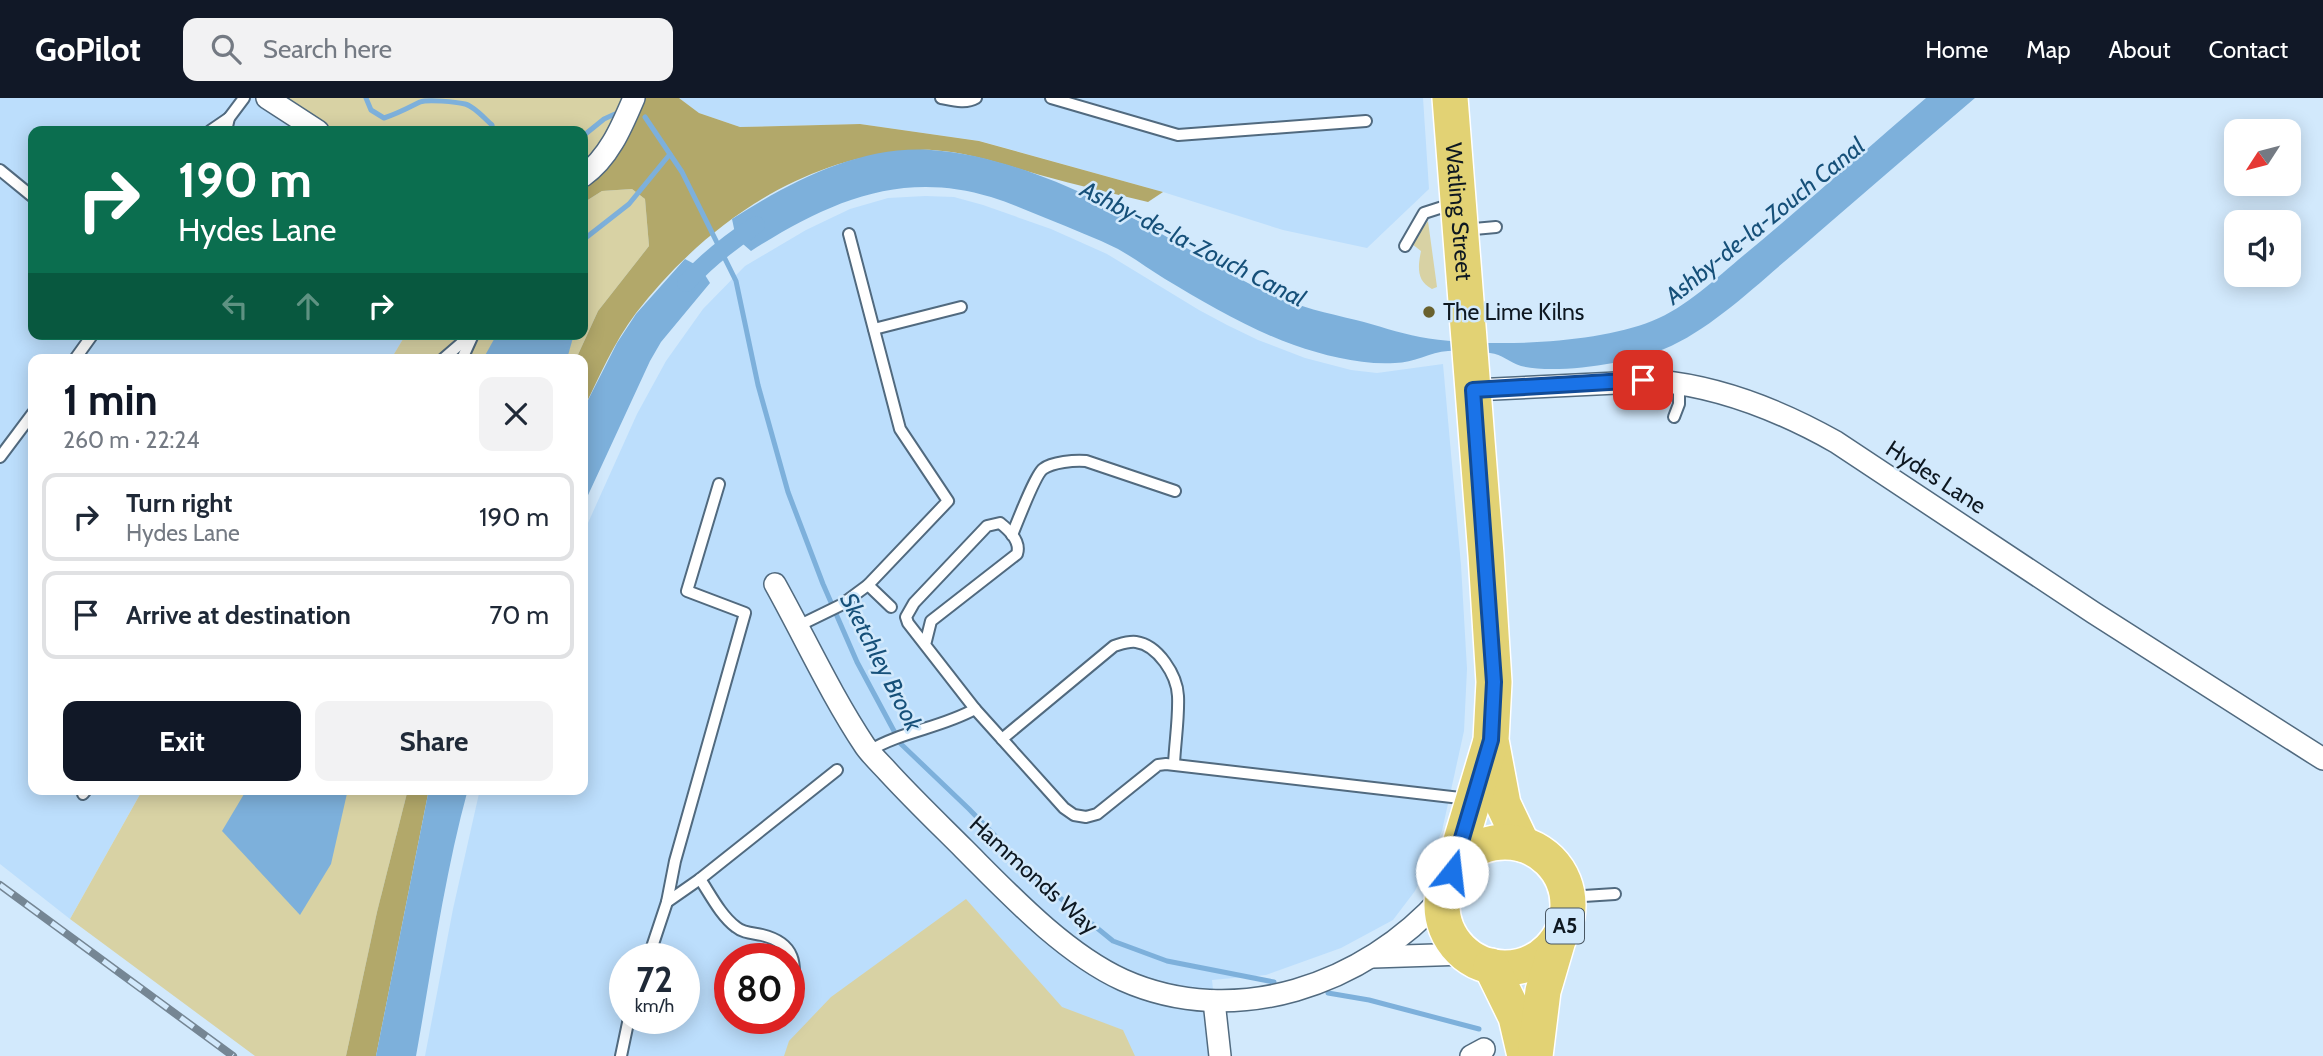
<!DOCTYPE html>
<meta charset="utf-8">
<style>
body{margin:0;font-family:Cabin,sans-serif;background:#f2f2f3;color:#1f2937;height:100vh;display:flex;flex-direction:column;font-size:26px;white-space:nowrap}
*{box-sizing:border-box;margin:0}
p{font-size:23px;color:#747a83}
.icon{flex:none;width:38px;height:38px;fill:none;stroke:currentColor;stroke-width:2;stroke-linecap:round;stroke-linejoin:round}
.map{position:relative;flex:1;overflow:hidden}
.side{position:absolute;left:28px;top:256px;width:560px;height:441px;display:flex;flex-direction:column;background:#fff;border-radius:14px;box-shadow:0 4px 18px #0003}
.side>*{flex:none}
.top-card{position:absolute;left:28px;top:28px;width:560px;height:214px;border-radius:14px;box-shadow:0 4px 18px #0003;background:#0b6e4f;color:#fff;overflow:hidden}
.needle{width:46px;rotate:234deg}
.tools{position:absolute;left:2224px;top:21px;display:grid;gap:14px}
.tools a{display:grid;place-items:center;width:77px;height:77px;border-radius:14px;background:#fff;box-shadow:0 4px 18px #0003;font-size:35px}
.speed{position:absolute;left:609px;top:845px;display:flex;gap:14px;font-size:35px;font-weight:700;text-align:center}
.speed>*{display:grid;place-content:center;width:91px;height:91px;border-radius:50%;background:#fff;box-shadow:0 4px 18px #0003;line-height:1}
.speed small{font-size:18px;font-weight:400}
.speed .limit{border:10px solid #d22;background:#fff;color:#111}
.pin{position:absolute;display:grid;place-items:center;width:60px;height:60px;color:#fff;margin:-30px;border-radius:14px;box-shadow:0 4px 10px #0006}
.me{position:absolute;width:77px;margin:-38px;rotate:16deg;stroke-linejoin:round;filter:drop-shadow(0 0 5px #0008)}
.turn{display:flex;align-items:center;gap:24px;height:147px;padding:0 35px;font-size:32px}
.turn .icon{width:91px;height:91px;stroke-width:2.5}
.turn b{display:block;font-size:49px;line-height:60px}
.lanes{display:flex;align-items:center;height:66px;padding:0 35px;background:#0003;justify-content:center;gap:35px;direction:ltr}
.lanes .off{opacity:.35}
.round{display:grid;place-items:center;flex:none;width:74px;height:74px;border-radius:14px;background:#f2f2f3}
.summary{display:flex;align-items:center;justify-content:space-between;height:119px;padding:0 35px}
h1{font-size:42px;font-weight:700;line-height:52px;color:#111827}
.primary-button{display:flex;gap:14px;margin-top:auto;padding:14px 35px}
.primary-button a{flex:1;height:80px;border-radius:14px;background:#111827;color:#fff;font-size:28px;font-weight:700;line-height:80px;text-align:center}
.primary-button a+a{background:#f2f2f3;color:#1f2937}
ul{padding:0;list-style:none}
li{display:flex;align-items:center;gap:21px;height:88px;margin:0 14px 10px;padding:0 21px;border:4px solid #e0e1e3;border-radius:14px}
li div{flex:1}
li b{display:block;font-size:26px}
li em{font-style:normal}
header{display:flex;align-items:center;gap:42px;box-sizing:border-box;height:98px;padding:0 35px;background:#111827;color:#fff}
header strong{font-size:33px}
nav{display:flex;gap:38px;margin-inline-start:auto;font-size:24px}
.search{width:490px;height:63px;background:#f2f2f3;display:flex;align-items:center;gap:18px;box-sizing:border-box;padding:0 24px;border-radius:14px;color:#747a83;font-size:26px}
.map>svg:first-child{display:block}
.built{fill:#bcdefc;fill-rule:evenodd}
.green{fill:#d8d2a4}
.forest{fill:#b2a86a}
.water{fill:#7db0db}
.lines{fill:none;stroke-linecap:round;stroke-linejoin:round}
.stream{stroke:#7db0db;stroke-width:5}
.canal{stroke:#7db0db;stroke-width:18}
.service-casing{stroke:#516a7f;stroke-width:14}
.minor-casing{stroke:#516a7f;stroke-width:24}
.trunk-casing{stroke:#fff;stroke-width:38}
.service{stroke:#fff;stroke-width:10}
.minor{stroke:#fff;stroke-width:21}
.trunk{stroke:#e2d274;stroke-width:35}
.rail-casing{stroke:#758694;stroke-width:8}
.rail{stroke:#d2e9fc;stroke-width:5;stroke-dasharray:16;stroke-linecap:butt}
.route-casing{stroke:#114b97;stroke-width:18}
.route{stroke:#1a73e8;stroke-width:12}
.poi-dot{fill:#69612e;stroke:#d2e9fc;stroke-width:2.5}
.labels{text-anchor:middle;stroke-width:5;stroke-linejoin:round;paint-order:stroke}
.shield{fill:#d2e9fc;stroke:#495763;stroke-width:2}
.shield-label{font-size:21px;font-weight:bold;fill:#0e1821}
.street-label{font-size:23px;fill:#0e1821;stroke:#d2e9fc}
.poi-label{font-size:23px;fill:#0e1821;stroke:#d2e9fc;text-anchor:start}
.water-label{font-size:24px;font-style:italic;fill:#165079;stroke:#d2e9fc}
</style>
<header>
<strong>GoPilot</strong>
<div class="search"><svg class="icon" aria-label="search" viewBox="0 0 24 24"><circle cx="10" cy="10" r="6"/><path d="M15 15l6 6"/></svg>Search here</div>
<nav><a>Home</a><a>Map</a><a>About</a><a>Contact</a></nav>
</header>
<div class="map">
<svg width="2323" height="958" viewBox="0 0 2323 958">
<rect width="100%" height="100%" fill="#d2e9fc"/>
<!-- built -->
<g class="built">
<path d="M0,0H267L318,33H33V236H406L391,261H33V691H143L70,821L0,766Z"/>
<path d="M679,0H1423L1429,91L1367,150L1283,132L1163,94L980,43L860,26L740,29L699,15Z"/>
<path d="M925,98L954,99L983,107L1051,131L1107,156L1199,212L1227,227L1258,242L1305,260L1351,272L1377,275L1443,266L1461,467L1467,571L1464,633L1442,733L1415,793L1393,822L1341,850L1266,877L1212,882L1220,958H425L453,811L480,691H583V436L637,316L666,263L703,211L745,168L806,132L850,111L888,100ZM625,861H684V920H625ZM730,861H789V920H730Z"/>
</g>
<!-- green -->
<g class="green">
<path d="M267,0H634L583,78V33H318Z"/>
<path d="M632,91L645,101L649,148L598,213L576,261H391L406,236H583V105L602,93Z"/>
<path d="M1428,123L1437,189L1432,191C1416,183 1418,168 1421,153L1412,146Z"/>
<path d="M143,691H408L377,814L346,958H255L70,821Z"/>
<path d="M966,801L1062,909L1123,932L1135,958H784L789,943L831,899Z"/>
</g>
<!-- forest -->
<g class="forest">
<path d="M634,0H679L699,15L740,29L860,26L979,43L1163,94L1148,104C1112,95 1076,87 1040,77C1005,67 968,54 932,52C922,51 910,53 900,54C795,63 699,133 636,215C614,244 599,279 583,312V261H576L598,213L649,148L645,101L632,91L602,93L583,105V87Z"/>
<path d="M408,691H429L376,958H346L377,814Z"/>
</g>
<!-- water -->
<g class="water">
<path d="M1926,0H1975C1915,51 1856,102 1797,153C1757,186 1712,231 1664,251C1632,265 1556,277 1521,268C1510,265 1502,256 1490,255C1477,254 1462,252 1448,253C1430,254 1414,265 1395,265C1361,267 1326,258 1294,247C1249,231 1205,205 1165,181C1149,171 1134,160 1118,151C1096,140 1072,131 1048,121C1029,113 1010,105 991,99C900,71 826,105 751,153L736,140L732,121C790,84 860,47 931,52C1010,57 1099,100 1167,139C1202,158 1236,181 1273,197C1299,209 1327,215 1356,222C1377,227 1398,235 1420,239C1483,250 1592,247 1652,223C1687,209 1715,181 1744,157C1806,106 1865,52 1926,0Z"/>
<path d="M685,161L700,169L710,185L661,244L650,263L583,408V312L617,245L636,216Z"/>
<path d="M497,236H574L567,261H483Z"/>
<path d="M247,691H348L331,766L300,817L222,733Z"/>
<path d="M429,691H468C444,779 432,869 416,958H376Z"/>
</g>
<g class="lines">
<!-- stream -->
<g class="stream">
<path d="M366,0L371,12L384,20C397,16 408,10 420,4C428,1 456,4 465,6C474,8 484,20 492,27L493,33"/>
<path d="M645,19L682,74L736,183L758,287L788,394L823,486L857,564L901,646L969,711L1038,782L1113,843L1167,863L1274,884"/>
<path d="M583,38L604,21L615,16"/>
<path d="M583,142L629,106L670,56"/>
<path d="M1328,895L1369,902L1479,931"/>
</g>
<!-- canal -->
<path class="canal" d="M686,185C707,162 730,144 756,127"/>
<!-- service casing -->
<g class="service-casing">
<g id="service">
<path d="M941,0C952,2 966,6 976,0"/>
<path d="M1051,0L1178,37L1366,23"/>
<path d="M210,33L229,20"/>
<path d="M226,33L229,20L244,0"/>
<path d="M0,72L33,99"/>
<path d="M1463,132L1496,129"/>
<path d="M1405,148L1424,115L1452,106"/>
<path d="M874,231L961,209"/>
<path d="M75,261L93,236"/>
<path d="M443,261L472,236"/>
<path d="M462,261L472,239"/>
<path d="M1674,319L1679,306V285"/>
<path d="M0,359L33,315"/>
<path d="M1012,437C1017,425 1035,377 1043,371C1052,364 1075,362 1086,363L1175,393"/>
<path d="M868,487L891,509"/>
<path d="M798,528L841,507L868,487L948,403L900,331L849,136"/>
<path d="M925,547L931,523L1017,456C1021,444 1009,432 1000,425L987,428L914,505L906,519L908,525L975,611L1064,710L1074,717L1086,719L1097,716L1158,667L1166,666L1469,701"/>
<path d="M1002,641L1114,548C1121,546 1128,543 1136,544C1158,547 1177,577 1178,598C1179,620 1175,644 1174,666"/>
<path d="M869,653C902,633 941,630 975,611"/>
<path d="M83,696L87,691"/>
<path d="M700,781C710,796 721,818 736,829C743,835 753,835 762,837C795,845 798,866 791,896"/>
<path d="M1568,799L1615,796"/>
<path d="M667,804L675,763L745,515L687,493L719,386"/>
<path d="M648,861L667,804L700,781L837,672"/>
<path d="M621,958L629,920"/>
</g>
</g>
<!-- minor casing -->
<g class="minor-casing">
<g id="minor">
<path d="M267,0L318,33"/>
<path d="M583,78C609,60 622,28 634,0"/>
<path d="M1473,292L1658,283C1721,289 1781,313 1836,344L2094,515L2323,661"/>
<path d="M775,486C805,540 831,597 865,648C872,658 882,667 890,676C914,702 939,726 964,751C1009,796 1064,855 1123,882C1235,932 1365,887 1443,798"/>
<path d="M1373,859L1466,856"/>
<path d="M1214,903L1220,958"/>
<path d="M1471,958L1484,951"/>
</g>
</g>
<!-- trunk casing -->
<g class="trunk-casing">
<g id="trunk">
<path id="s1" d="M1450,0L1486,457L1494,584L1491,642L1503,706L1522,746"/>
<circle cx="1505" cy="807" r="63"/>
<path d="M1452,773L1490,646"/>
<path d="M1491,868L1516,919L1525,958"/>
<path d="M1535,958L1543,893L1558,842"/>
</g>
</g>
<!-- service -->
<use href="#service" class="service"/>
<!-- minor -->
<use href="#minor" class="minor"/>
<!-- trunk -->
<use href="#trunk" class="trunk"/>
<!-- rail casing -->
<g class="rail-casing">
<path id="rail" d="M0,787L233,958"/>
</g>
<!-- rail -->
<use href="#rail" class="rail"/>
</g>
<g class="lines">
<!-- route casing -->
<g class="route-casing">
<path id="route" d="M1452,774L1491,642L1494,584L1473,292L1643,282"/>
</g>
<!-- route -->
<use href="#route" class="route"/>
</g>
<!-- markers -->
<circle class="poi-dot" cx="1429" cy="214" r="7"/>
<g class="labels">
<!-- shield labels -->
<rect class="shield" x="1546" y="810.5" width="38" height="35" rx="5"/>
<g class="shield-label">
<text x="1565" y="835">A5</text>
</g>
<!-- street labels -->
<g class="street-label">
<text dy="8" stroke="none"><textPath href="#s1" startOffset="114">Watling Street</textPath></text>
<text transform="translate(1936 379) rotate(33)" y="8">Hydes Lane</text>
<text transform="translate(1034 777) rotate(42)" y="8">Hammonds Way</text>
</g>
<!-- poi labels -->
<g class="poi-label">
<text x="1443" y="222">The Lime Kilns</text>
</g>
<!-- water labels -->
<g class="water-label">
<text transform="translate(1765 123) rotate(-39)" y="8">Ashby-de-la-Zouch Canal</text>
<text transform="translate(1193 146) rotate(27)" y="8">Ashby-de-la-Zouch Canal</text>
<text transform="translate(881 564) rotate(63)" y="8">Sketchley Brook</text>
</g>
</g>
</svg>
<div class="tools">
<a><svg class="needle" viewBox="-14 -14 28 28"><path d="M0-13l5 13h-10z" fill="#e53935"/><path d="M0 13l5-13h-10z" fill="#747a83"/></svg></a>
<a><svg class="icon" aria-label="sound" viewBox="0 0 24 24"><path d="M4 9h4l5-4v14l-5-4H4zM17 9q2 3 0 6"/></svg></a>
</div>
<div class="speed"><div>72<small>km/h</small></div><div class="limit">80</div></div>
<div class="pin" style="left:1643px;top:282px;background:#d93025"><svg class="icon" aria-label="arrive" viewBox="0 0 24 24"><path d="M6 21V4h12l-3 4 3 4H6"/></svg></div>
<svg class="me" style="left:1452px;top:774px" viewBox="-20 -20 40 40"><circle r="19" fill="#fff"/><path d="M0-13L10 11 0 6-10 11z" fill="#1a73e8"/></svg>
<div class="top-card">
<div class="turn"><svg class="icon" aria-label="right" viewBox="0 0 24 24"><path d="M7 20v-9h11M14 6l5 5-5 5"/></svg><div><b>190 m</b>Hydes Lane</div></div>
<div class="lanes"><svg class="icon off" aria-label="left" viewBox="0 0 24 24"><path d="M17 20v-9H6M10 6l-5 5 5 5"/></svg><svg class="icon off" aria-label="ahead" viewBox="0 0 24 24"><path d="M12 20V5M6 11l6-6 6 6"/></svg><svg class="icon" aria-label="right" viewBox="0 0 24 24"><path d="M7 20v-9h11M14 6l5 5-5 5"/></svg></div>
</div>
<section class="side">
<div class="summary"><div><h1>1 min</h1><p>260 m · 22:24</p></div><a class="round"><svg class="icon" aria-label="close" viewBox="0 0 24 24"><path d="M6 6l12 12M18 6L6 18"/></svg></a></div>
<ul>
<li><svg class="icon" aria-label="right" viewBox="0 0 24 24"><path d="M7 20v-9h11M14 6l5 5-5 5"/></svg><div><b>Turn right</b><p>Hydes Lane</p></div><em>190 m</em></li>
<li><svg class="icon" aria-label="arrive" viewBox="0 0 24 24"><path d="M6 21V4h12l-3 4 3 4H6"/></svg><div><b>Arrive at destination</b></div><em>70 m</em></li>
</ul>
<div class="primary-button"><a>Exit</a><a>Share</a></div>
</section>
</div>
